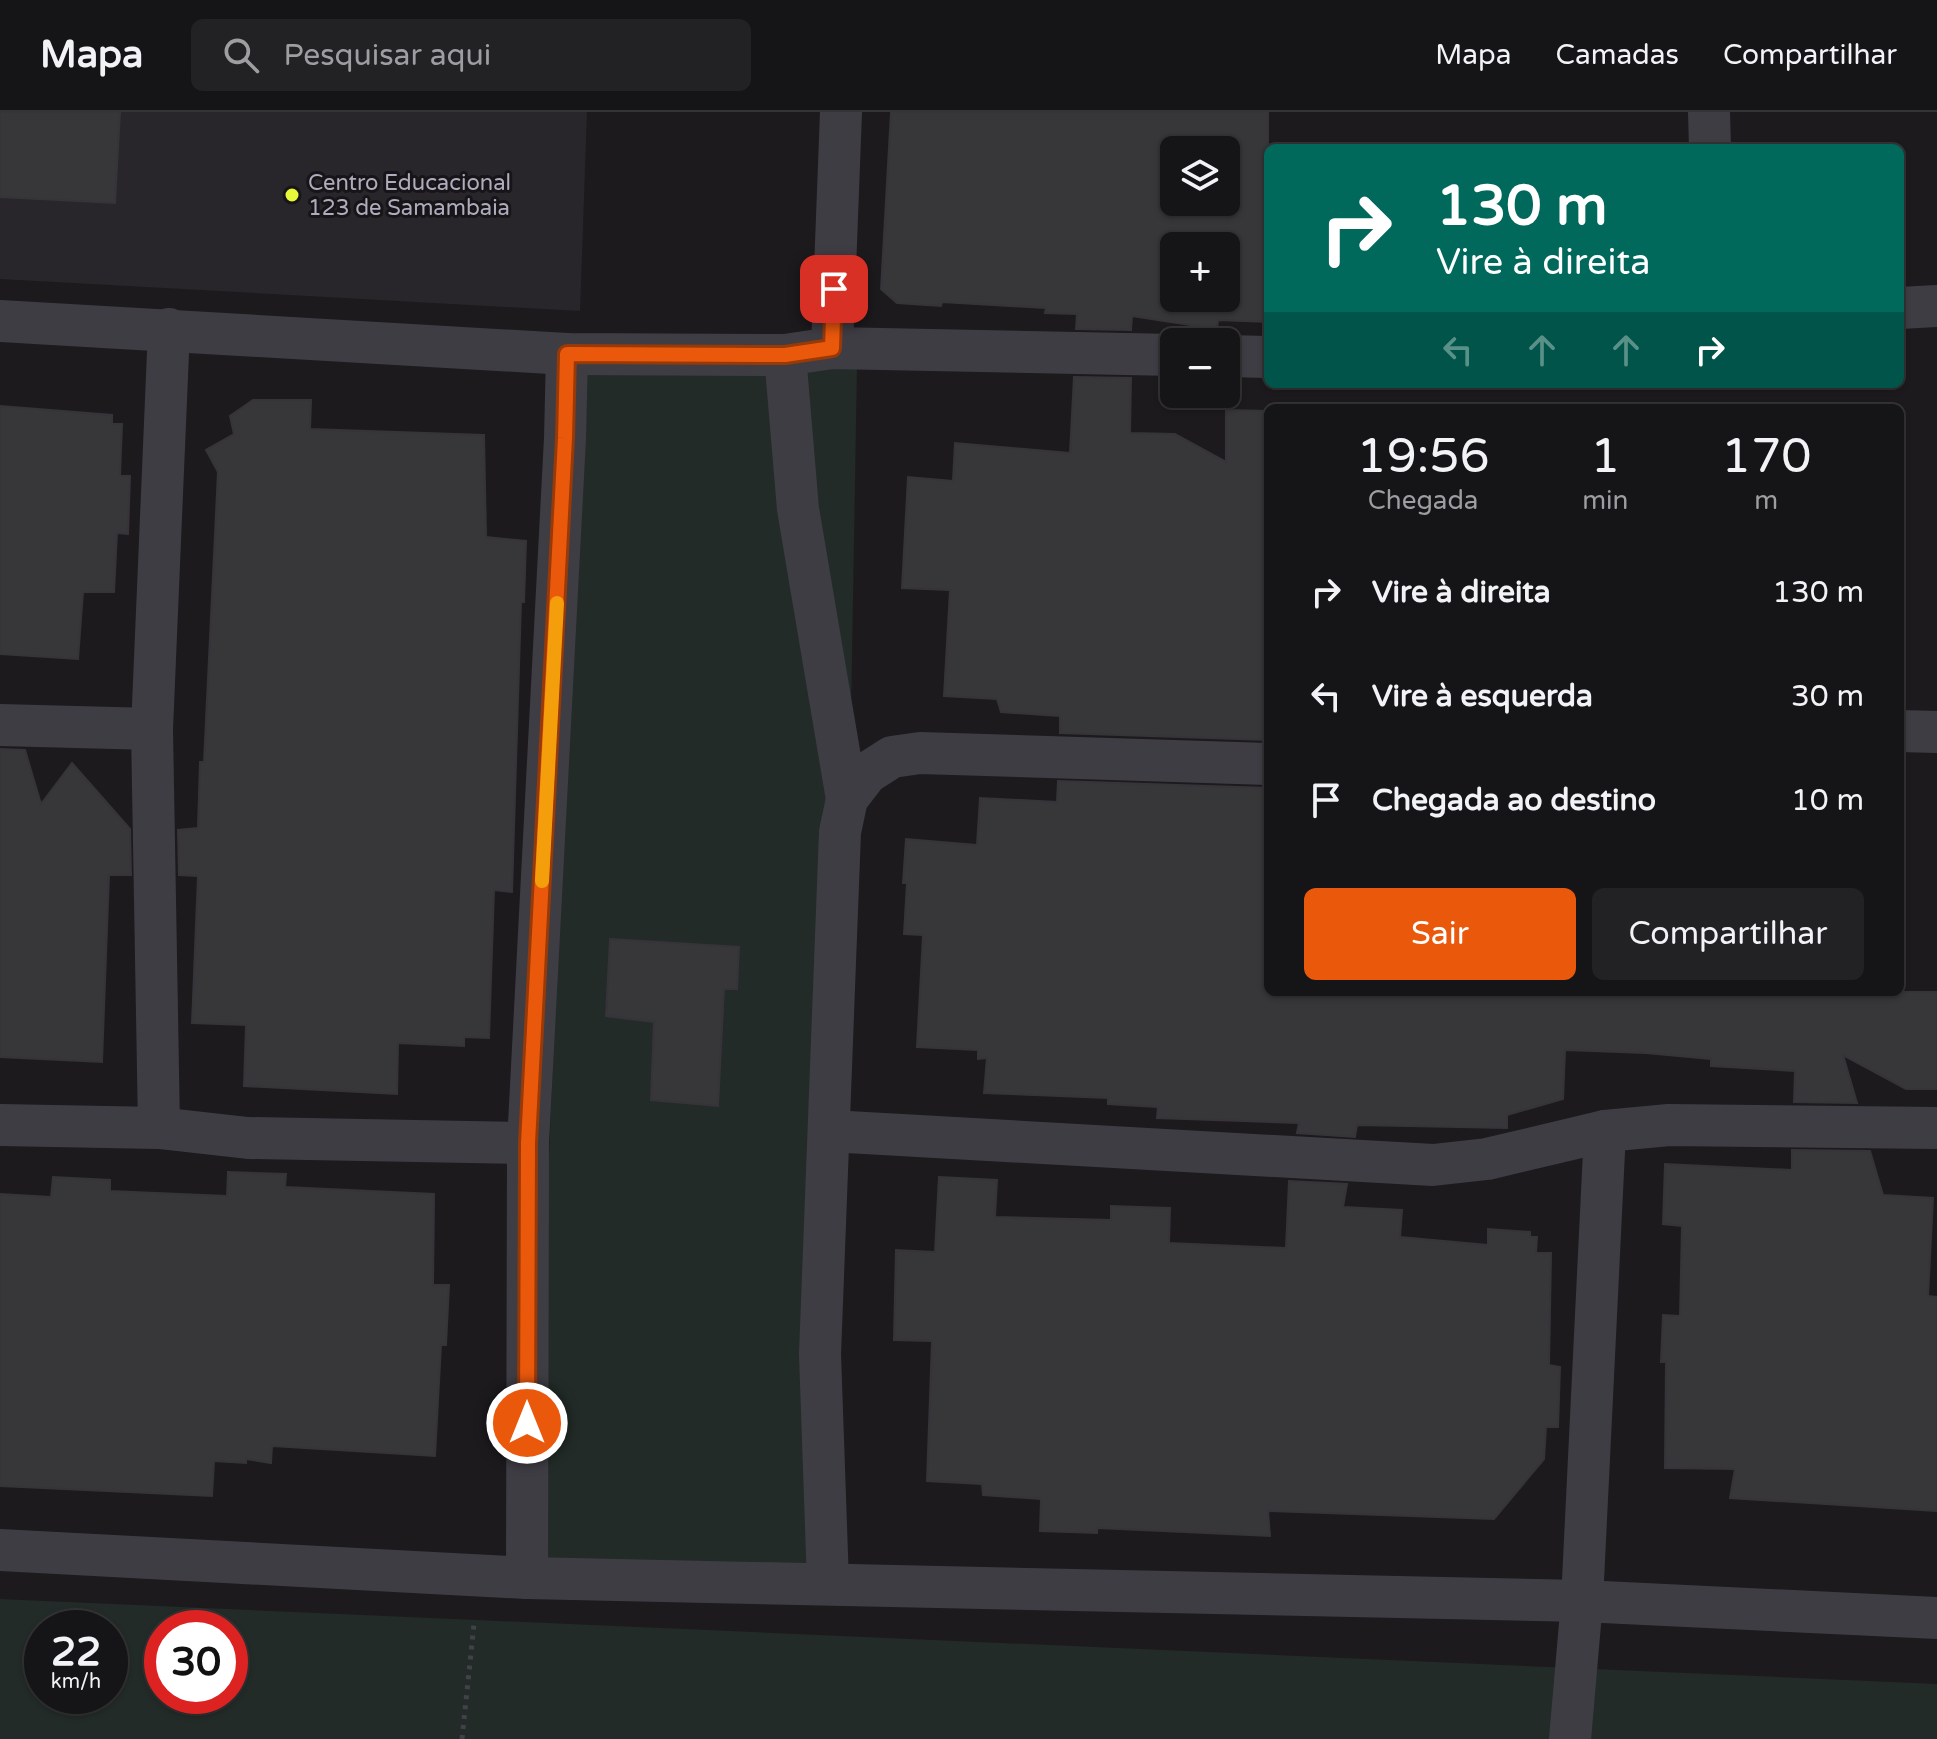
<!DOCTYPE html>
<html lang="pt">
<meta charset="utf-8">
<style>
body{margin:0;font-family:"Varela Round",sans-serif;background:#222123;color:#f1f3f6;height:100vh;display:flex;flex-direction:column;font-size:30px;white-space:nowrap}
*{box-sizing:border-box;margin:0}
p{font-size:26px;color:#9d9ea1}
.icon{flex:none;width:44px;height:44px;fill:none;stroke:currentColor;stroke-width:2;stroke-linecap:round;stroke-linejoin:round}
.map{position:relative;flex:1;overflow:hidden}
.details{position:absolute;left:1264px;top:292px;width:640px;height:592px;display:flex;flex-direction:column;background:#151416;border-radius:12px;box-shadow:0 2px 6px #0004,0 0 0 2px #343335}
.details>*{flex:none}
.banner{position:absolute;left:1264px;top:32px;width:640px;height:244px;border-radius:12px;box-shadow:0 2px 6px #0004,0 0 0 2px #343335;background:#00695c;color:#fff;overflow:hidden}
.fabs{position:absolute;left:1160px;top:24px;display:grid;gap:16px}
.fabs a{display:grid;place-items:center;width:80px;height:80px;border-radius:12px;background:#151416;box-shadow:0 2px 6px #0004,0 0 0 2px #343335;font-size:40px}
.speed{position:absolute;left:24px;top:1498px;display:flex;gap:16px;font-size:40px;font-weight:700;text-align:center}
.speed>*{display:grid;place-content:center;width:104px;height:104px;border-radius:50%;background:#151416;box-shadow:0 2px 6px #0004,0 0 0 2px #343335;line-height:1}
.speed small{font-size:20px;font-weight:400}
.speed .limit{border:12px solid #d22;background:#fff;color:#111}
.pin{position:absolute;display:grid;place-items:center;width:68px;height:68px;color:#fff;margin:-34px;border-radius:16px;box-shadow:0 4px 12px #0006}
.me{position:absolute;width:88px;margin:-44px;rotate:0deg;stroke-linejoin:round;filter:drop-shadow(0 0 6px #0008)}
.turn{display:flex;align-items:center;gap:28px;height:168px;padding:0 40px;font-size:36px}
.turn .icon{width:104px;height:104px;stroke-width:2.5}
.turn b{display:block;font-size:56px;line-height:68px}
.lanes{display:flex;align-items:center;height:76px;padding:0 40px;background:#0003;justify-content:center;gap:40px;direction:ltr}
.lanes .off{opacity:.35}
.eta{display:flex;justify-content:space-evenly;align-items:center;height:136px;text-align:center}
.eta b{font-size:48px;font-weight:600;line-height:56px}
.primary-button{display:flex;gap:16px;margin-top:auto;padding:16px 40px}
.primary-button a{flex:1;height:92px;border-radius:12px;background:#ea580c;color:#fff;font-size:32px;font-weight:600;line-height:92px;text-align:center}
.primary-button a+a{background:#222123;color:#f1f3f6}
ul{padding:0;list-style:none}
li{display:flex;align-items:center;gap:24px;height:104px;padding:0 40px}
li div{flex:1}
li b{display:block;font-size:30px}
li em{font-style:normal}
header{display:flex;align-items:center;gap:48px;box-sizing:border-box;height:112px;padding:0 40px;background:#151416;border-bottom:2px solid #343335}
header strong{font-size:38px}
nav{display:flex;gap:44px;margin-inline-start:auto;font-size:28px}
.search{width:560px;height:72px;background:#222123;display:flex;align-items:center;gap:20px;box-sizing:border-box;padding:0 28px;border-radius:12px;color:#9d9ea1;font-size:30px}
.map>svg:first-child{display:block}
.built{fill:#28262a}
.green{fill:#222b27;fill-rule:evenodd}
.building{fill:#373639;stroke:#363439;stroke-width:2;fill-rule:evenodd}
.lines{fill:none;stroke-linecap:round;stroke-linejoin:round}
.path{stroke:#424149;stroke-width:5;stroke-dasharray:4 6;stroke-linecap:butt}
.minor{stroke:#3f3d44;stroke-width:42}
.route-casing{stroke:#983908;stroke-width:20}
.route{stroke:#ea580c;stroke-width:14}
.slow{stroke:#f59e0b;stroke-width:14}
.poi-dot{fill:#e7f739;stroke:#171518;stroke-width:3}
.labels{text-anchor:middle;stroke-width:6;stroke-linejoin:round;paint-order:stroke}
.poi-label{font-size:22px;fill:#afadbd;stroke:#171518;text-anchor:start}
</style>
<header>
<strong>Mapa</strong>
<div class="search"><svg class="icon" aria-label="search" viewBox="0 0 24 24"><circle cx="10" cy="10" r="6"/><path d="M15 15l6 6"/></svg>Pesquisar aqui</div>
<nav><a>Mapa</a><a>Camadas</a><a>Compartilhar</a></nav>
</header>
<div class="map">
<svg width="1937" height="1627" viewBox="0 0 1937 1627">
<rect width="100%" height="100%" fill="#1c1a1d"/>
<!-- built -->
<path class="built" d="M0,0H587L580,199L0,167Z"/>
<!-- green -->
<g class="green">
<path d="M857,254L836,1478L532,1463L581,258Z"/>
<path d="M0,1487L1937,1572V1627H0ZM42,1516H110V1584H42ZM162,1516H230V1584H162Z"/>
</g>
<!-- building -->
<g class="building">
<path d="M0,0H120L115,91L0,85Z"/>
<path d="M891,0H1268V210L1218,208L1217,217L1132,204L1131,218L1076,217L1077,202L1045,201L1046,196L942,190L941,194L897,191L881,177ZM1174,38H1226V90H1174ZM1174,134H1226V186H1174Z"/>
<path d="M1074,265L1131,266L1130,321L1175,322L1226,350V298L1268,299V628L1060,621V604L1001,600L997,587L944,584L950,478L902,476L908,365L953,369L955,331L1070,341Z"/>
<path d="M253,288H311L310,317L484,323L486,425L526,429L524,490H521L512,780L494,778L489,926L464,925V934L398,931L397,982L244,974L246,913L192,911L198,764L179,763L178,718L198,716L200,650H204L218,360L206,338L234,322L230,304Z"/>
<path d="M0,294L112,303V312H122L120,364H130L128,422L117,421L114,480H83L78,547L0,542Z"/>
<path d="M0,637L25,638L41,692L72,651L130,717L131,763H109L102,950L0,945Z"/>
<path d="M1058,669L1268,676V880H1937V977H1906L1843,943L1857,991L1794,990L1795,959L1711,954V947L1646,941L1565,938L1563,987L1507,1003V1016L1357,1013L1355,1025L1297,1021L1299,1011L1157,1006L1158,995L1108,992V986L984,981L987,946L978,947V938L917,935L923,823L904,822L907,771H903L906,727L977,733L980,686L1057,690Z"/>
<path d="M610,827L739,835L737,877H724L718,994L651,988L654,910L606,904Z"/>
<path d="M1792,1038L1870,1039L1883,1083L1933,1086L1928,1184L1937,1185V1399L1730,1386L1735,1357L1665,1356L1666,1250H1661L1663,1203L1680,1204L1682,1114L1663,1112L1665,1052L1792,1058Z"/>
<path d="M228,1060L286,1062L285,1075L434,1082L433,1173H449L446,1233H441L435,1344L272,1334L271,1351L246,1347V1351L214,1349L212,1384L0,1374V1082L51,1085L53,1065L110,1068V1079L227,1084Z"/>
<path d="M939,1065L997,1068L995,1105L1111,1108V1094L1170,1096L1169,1131L1286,1136L1289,1069L1347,1072L1343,1095L1402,1098L1400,1125L1488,1133V1117L1530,1120V1125H1537L1536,1141H1551L1549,1253L1560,1255L1558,1315H1546L1544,1347L1494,1407L1268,1399L1270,1424L1097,1416V1421L1040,1419L1041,1387L983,1383L982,1372L927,1369L932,1229L894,1228L896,1138L935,1140Z"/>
</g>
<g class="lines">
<!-- path -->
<path class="path" d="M462,1627L474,1512"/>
<!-- minor -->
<g class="minor">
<path d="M1709,0L1710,36"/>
<path d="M1900,196L1937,194"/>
<path d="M0,209L567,242L785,243L832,236L1174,243"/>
<path d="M832,236L841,0"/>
<path d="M785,243L798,397L847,687"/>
<path d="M1226,244L1268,245"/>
<path d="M0,613L152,617"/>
<path d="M1900,619L1937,620"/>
<path d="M0,1013L159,1016L248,1026L528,1031"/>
<path d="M159,1016L152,617L169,217"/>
<path d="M830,1019L1433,1053L1487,1047L1605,1019L1669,1013L1937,1016"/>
<path d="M0,1438L527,1466L1582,1489L1937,1506"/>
<path d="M527,1466L528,1031L565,326L567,242"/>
<path d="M828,1471L820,1242L840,720L847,687L867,661L892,645L920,641L1268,652"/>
<path d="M1570,1627L1582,1489L1605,1019"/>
</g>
</g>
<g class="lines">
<!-- route casing -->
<g class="route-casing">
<path id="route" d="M527,1311L528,1031L565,326L567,242L785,243L832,236L834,177"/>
</g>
<!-- route -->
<use href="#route" class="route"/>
<!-- slow -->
<path class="slow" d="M542,769L557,491"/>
</g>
<!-- markers -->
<circle class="poi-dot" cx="292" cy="83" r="8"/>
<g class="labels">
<!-- poi labels -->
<g class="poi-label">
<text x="308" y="78">Centro Educacional<tspan x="308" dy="25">123 de Samambaia</tspan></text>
</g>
</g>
</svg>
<div class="fabs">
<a><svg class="icon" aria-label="layers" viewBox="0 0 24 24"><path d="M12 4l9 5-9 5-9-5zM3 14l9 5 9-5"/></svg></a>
<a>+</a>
<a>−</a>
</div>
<div class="speed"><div>22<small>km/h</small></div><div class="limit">30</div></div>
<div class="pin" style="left:834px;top:177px;background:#d93025"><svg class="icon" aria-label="arrive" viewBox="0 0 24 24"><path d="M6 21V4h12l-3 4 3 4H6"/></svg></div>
<svg class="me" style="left:527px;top:1311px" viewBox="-20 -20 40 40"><circle r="17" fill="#ea580c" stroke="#fff" stroke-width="3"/><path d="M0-11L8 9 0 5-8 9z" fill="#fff"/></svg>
<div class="banner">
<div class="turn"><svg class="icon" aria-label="right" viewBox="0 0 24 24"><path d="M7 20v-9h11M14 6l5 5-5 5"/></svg><div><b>130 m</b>Vire à direita</div></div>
<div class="lanes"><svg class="icon off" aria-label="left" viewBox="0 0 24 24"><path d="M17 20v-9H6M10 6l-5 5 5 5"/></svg><svg class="icon off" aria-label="ahead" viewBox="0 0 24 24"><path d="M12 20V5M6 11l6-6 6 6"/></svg><svg class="icon off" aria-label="ahead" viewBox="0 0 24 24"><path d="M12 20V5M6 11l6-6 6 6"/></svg><svg class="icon" aria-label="right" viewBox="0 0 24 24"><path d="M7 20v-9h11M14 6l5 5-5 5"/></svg></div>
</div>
<section class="details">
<div class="eta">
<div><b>19:56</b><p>Chegada</p></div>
<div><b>1</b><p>min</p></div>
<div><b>170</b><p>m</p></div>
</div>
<ul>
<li><svg class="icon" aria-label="right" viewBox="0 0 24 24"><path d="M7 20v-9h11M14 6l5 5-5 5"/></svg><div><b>Vire à direita</b></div><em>130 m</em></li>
<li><svg class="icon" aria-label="left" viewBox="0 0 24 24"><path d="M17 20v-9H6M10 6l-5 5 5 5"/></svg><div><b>Vire à esquerda</b></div><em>30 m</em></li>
<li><svg class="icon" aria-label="arrive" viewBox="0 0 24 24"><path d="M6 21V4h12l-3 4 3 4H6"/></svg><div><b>Chegada ao destino</b></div><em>10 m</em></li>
</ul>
<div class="primary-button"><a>Sair</a><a>Compartilhar</a></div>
</section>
</div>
